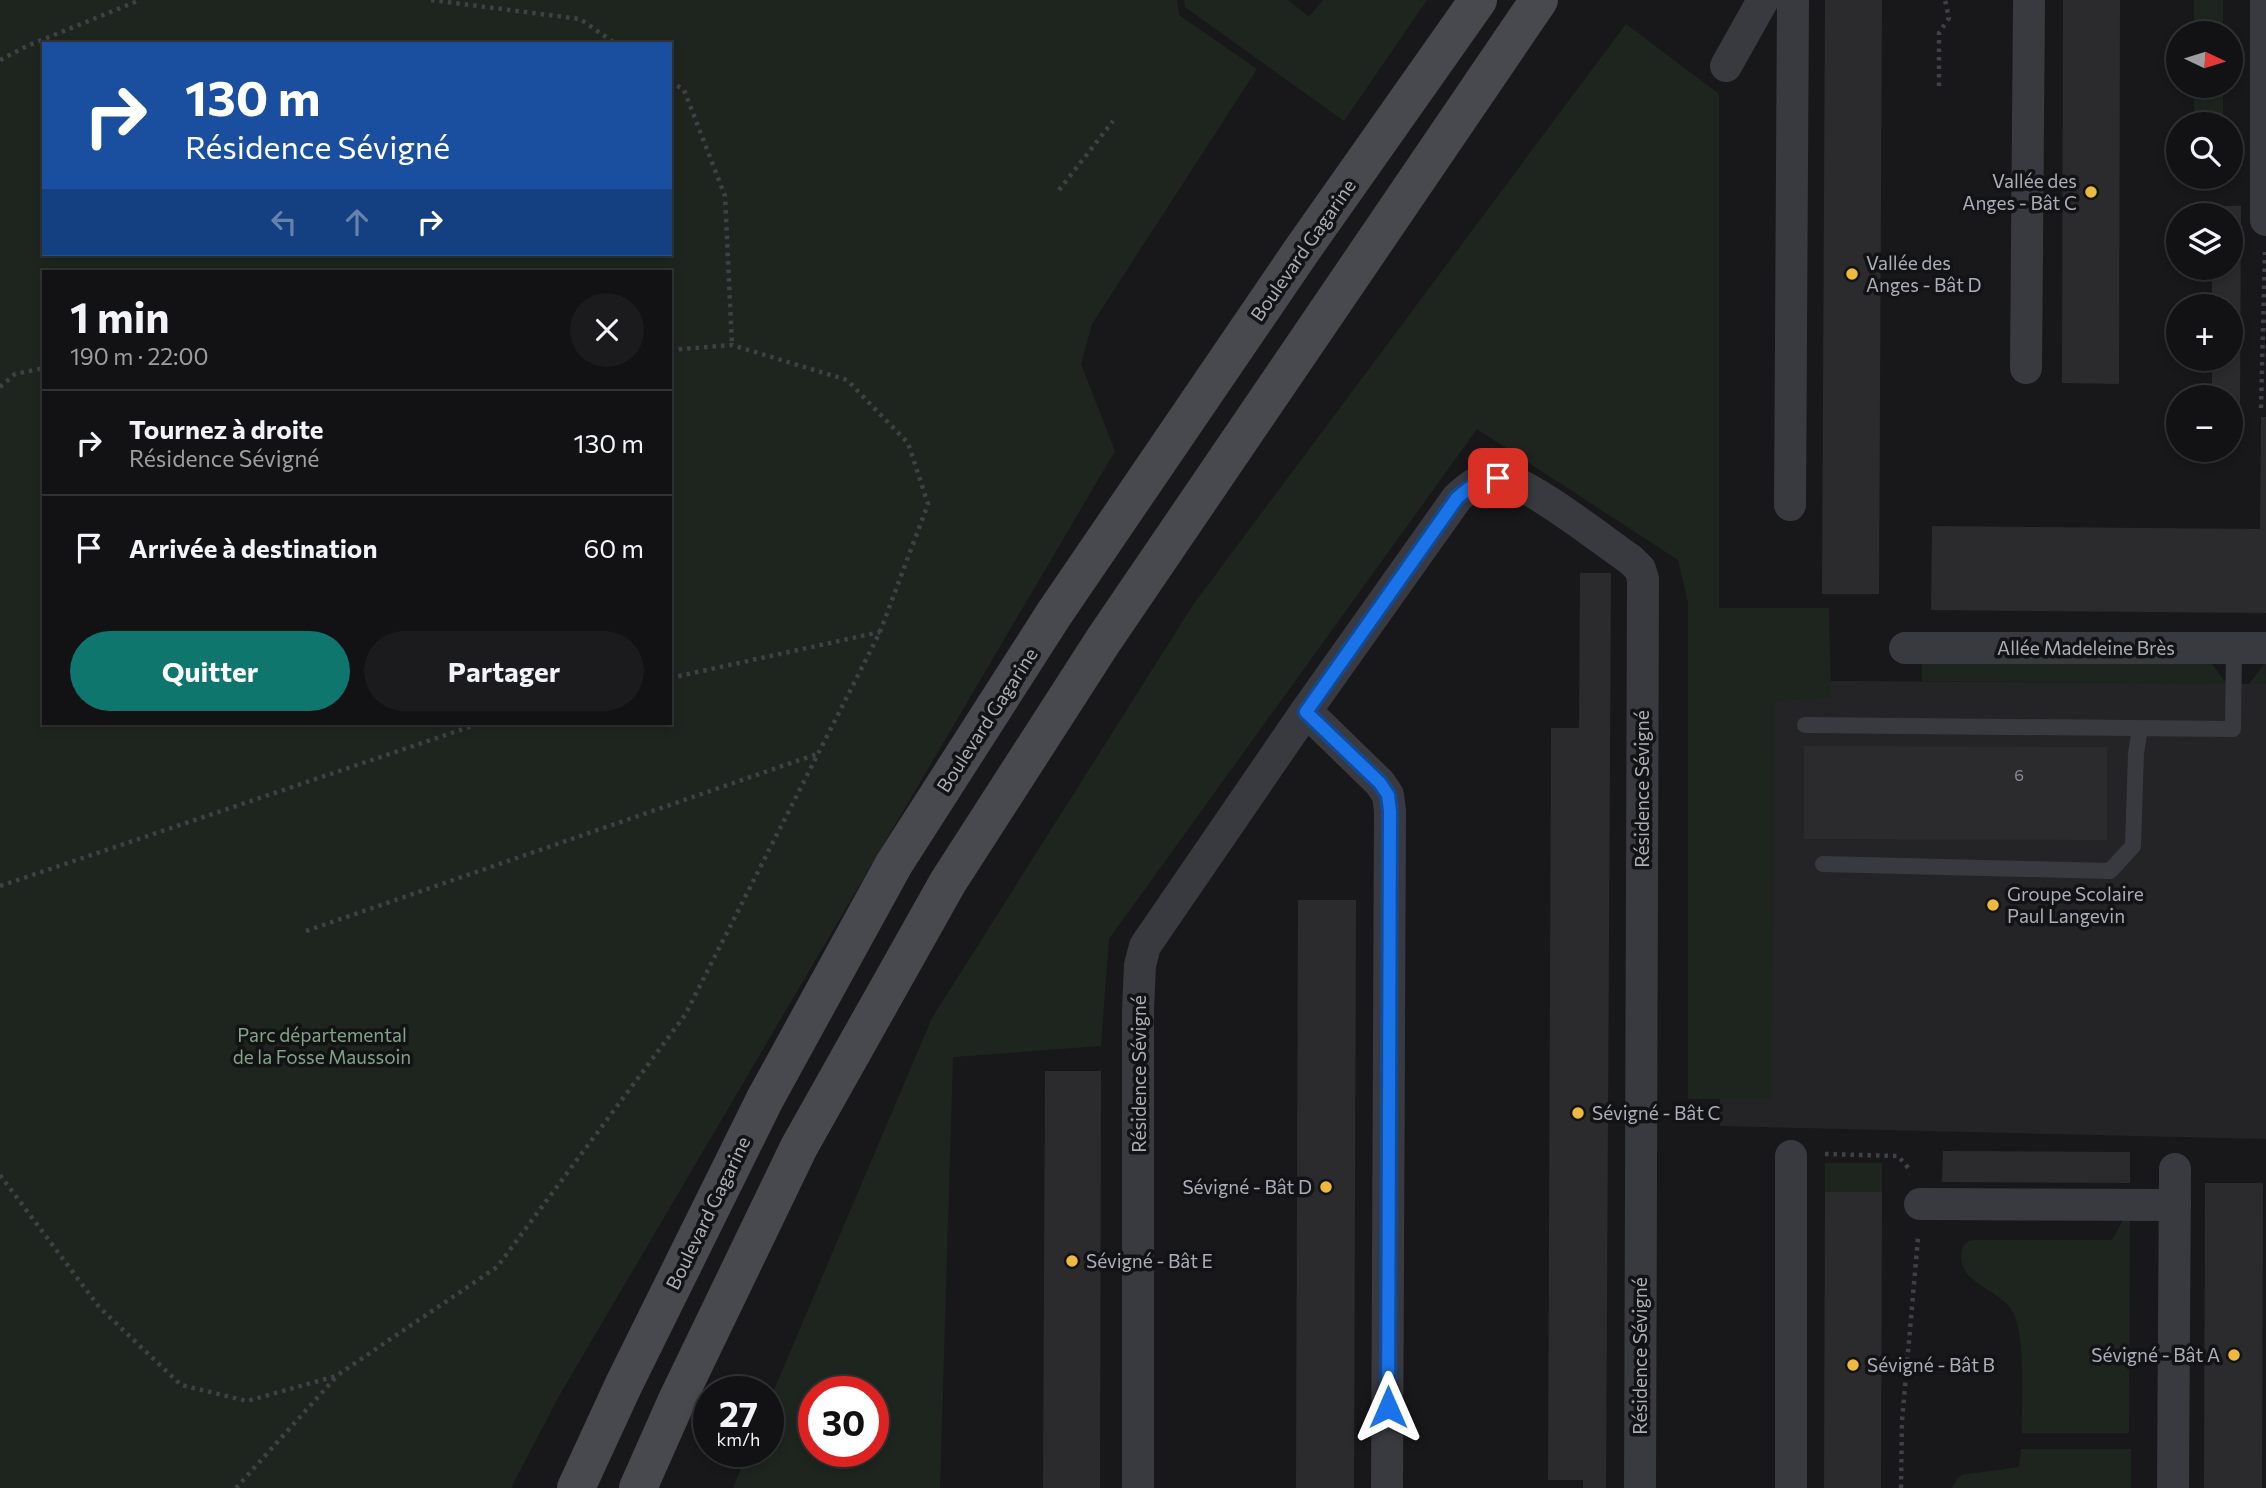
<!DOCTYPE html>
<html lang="fr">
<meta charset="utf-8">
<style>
body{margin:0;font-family:Commissioner,sans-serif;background:#1b1b1d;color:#f1f3f6;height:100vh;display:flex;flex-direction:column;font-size:26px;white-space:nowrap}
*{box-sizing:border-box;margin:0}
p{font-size:23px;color:#9c9ea0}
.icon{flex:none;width:38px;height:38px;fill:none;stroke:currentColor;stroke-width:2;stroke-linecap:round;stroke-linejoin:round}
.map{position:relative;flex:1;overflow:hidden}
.panel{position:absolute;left:42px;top:270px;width:630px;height:455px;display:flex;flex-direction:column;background:#121214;border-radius:0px;box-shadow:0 4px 10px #0003,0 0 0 2px #313234}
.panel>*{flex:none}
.top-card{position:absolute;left:42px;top:42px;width:630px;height:214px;border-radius:0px;box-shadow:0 4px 10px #0003,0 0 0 2px #313234;background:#1a4fa0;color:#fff;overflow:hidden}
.needle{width:46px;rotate:94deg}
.controls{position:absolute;left:2166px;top:21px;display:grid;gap:14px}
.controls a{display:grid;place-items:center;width:77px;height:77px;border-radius:50%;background:#121214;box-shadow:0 4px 10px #0003,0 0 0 2px #313234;font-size:35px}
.speed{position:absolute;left:693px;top:1376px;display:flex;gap:14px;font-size:35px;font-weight:700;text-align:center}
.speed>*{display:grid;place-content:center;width:91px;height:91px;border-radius:50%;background:#121214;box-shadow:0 4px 10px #0003,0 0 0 2px #313234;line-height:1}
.speed small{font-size:18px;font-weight:400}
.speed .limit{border:10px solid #d22;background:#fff;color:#111}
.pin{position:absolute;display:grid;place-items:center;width:60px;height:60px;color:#fff;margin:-30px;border-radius:14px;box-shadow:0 4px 10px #0006}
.me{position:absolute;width:77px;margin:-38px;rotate:0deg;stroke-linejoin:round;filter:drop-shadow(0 0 5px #0008)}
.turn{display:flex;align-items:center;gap:24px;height:147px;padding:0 28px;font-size:32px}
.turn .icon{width:91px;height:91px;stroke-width:2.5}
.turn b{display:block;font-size:49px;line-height:60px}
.lanes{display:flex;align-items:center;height:66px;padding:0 28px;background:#0003;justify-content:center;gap:35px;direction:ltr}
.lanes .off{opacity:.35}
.round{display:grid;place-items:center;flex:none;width:74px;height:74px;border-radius:37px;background:#1b1b1d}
.head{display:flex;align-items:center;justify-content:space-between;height:119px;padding:0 28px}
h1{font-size:42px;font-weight:700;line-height:52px}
.action{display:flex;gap:14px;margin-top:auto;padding:14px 28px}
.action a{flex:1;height:80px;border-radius:42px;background:#0f766e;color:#fff;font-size:28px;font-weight:700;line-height:80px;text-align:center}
.action a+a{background:#1b1b1d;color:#f1f3f6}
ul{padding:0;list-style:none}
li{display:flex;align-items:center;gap:21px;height:105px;padding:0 28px;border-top:2px solid #313234}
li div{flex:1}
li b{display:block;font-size:26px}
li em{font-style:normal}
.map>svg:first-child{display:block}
.built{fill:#242427}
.green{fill:#1e251f;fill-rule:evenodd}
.building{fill:#2b2b2e}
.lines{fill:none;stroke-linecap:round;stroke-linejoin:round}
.path{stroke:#3f4146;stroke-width:4.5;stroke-dasharray:3.5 5;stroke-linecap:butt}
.lane{stroke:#393a3f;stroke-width:16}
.street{stroke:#393a3f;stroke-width:32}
.secondary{stroke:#47494f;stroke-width:38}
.route-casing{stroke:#114b97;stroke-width:18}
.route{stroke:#1a73e8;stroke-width:12}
.poi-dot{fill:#eeb93c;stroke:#131315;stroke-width:2.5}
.labels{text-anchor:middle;stroke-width:7;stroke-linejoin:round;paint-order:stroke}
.number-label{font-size:16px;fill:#8a8c96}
.poi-label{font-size:19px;fill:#abaeb9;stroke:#131315;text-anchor:start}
.street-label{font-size:19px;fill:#abaeb9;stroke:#131315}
.park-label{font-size:19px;fill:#82a486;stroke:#131315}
</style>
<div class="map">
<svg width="2266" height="1488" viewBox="0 0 2266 1488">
<rect width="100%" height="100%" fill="#18181a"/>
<!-- built -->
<path class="built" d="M1719,680L2266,684V1139L1720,1126Z"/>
<!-- green -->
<g class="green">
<path d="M0,0H1177L1179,15L1257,69L1092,324L1081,364L1115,451L559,1396L511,1488H0ZM44,44H670V254H44ZM44,271H670V723H44Z"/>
<path d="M1184,0H1288L1309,17L1323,0H1427L1344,121L1185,7Z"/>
<rect x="2194" y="0" width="29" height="33"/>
<path d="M1626,24L1719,94V608H1829L1831,698L1775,701L1772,1099H1688V603L1678,560L1477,429L1109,939L1101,1046L953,1057L940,1488H733L748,1451H768V1404L932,1018L1193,605ZM873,1391V1451H814V1391Z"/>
<rect x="2194" y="86" width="29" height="38"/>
<path d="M1922,662L2211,663L2227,684L1922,681Z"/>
<path d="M2265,663L2266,684H2249Z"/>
<rect x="1825" y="1163" width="57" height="29"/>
<path d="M2128,1211H2130L2129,1433H2022C2021,1404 2027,1331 2011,1309C1998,1289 1954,1281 1962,1250C1963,1244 1966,1242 1973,1240H2112Z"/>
<path d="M2021,1449H2131V1488H1952L1957,1479L1962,1475L2019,1467Z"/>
</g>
<!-- building -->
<g class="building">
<path d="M1825,0H1882L1879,594H1822Z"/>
<path d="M2063,0H2120L2119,384L2062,383Z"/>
<path d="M2212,206H2241L2240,410L2231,409V397H2212V359H2231V306H2212V268H2231V215H2212Z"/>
<path d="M2261,417H2266V613L1931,610L1932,526L2260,529Z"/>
<path d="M1580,573H1611L1606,1488H1583V1480H1548L1551,728H1579Z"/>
<path d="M1804,746L2107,747V840L1804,839Z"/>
<path d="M1298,900H1356L1354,1488H1296Z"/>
<path d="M1045,1071H1101L1100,1488H1043Z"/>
<path d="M1943,1151L2130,1152V1183L1942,1182Z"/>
<path d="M2205,1183H2263L2262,1488H2204Z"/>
<path d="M1825,1192H1882L1881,1488H1824Z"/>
</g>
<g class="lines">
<!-- path -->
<g class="path">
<path d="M431,0L580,19L616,44"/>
<path d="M0,60L27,46L140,0"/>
<path d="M670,81L684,90L725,196L732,345"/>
<path d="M1939,86V33L1949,18L1945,0"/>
<path d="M1059,190L1113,121"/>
<path d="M0,387L15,374L44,368"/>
<path d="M2261,408L2265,252"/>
<path d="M670,678L880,632"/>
<path d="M0,886L481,723"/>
<path d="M306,931L817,754"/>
<path d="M1825,1154L1898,1156L1911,1171"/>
<path d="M0,1175L99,1307L181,1385L247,1401L336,1376L497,1267L685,1015L880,632L928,504L908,443L847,380L732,345L670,350"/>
<path d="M236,1488L336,1377"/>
<path d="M1901,1488L1902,1421L1918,1238"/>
</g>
<!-- lane -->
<g class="lane">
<path d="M1805,725L2233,729L2234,648"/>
<path d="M1823,864L2110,871L2133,846L2136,753L2140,729"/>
</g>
<!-- street -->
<g class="street">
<path d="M1726,66L1763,0"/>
<path d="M2266,220V0"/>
<path d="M2026,368L2029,0"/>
<path d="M1790,505L1793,0"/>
<path d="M1905,648H2266"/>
<path d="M1306,711L1380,783L1388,795L1390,811L1387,1488"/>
<path d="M1920,1204L2175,1205"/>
<path d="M1138,1488V1010L1140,965L1145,946L1306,711L1457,498C1470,486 1481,477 1500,478C1525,479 1606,543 1631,560L1640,569L1643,579L1640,1488"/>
<path d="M1791,1488V1156"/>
<path d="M2173,1488L2175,1169"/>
</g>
<!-- secondary -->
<g class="secondary">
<path d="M576,1488L624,1384L765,1099L894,864L1054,614L1302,250L1478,0"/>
<path d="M638,1488L677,1400L799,1147L948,882L1103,641L1539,0"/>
</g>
</g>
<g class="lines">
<!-- route casing -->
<g class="route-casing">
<path id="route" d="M1388,1407L1390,811L1388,795L1380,783L1306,712L1457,498C1471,486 1480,479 1498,478"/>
</g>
<!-- route -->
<use href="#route" class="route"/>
</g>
<!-- markers -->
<g class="poi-dot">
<circle cx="2091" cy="192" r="7"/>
<circle cx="1852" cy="274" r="7"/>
<circle cx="1993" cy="905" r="7"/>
<circle cx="1578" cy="1113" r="7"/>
<circle cx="1326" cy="1187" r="7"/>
<circle cx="1072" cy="1261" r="7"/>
<circle cx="2234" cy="1355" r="7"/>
<circle cx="1853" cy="1365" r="7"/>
</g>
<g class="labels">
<!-- number labels -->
<g class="number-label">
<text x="2019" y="781">6</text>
</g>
<!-- poi labels -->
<g class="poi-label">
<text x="2077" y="188" text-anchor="end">Vallée des<tspan x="2077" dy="22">Anges - Bât C</tspan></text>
<text x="1866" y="270">Vallée des<tspan x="1866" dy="22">Anges - Bât D</tspan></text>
<text x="2007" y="901">Groupe Scolaire<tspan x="2007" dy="22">Paul Langevin</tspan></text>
<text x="1592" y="1120">Sévigné - Bât C</text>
<text x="1312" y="1194" text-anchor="end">Sévigné - Bât D</text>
<text x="1086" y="1268">Sévigné - Bât E</text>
<text x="2220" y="1362" text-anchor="end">Sévigné - Bât A</text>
<text x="1867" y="1372">Sévigné - Bât B</text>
</g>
<!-- street labels -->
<g class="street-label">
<text transform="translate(1303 250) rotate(-55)" y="7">Boulevard Gagarine</text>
<text x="2086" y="655">Allée Madeleine Brès</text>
<text transform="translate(987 720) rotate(-57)" y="7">Boulevard Gagarine</text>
<text transform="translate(1642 789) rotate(-90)" y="7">Résidence Sévigné</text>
<text transform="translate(1139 1074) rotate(-90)" y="7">Résidence Sévigné</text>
<text transform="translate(708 1213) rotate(-64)" y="7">Boulevard Gagarine</text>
<text transform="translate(1640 1356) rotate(-90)" y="7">Résidence Sévigné</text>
</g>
<!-- park labels -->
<g class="park-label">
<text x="322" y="1042">Parc départemental<tspan x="322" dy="22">de la Fosse Maussoin</tspan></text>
</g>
</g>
</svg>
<div class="controls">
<a><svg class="needle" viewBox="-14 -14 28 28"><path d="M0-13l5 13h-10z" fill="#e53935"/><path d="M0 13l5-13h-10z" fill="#9c9ea0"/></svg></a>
<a><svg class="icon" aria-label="search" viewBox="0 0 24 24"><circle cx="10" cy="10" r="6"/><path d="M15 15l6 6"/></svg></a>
<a><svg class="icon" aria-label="layers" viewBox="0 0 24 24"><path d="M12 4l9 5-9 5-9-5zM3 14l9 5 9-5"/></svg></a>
<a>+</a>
<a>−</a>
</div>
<div class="speed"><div>27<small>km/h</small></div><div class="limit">30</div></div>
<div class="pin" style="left:1498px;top:478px;background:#d93025"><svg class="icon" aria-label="arrive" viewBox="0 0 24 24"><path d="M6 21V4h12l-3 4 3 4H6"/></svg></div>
<svg class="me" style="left:1388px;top:1407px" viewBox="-20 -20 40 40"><path d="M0-17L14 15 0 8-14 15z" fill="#1a73e8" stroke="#fff" stroke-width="4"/></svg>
<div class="top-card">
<div class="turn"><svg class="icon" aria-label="right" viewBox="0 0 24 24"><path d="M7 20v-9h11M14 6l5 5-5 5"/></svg><div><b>130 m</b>Résidence Sévigné</div></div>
<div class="lanes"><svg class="icon off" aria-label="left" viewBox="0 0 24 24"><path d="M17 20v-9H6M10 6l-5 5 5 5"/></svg><svg class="icon off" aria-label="ahead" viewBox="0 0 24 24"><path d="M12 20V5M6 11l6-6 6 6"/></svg><svg class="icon" aria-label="right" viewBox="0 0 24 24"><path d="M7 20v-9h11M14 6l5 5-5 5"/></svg></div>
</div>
<section class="panel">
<div class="head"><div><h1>1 min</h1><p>190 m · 22:00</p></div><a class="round"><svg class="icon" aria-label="close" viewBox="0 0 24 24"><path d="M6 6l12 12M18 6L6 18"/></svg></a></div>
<ul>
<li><svg class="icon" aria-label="right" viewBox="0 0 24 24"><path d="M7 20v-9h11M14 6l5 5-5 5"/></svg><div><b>Tournez à droite</b><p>Résidence Sévigné</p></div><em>130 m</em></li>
<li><svg class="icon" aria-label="arrive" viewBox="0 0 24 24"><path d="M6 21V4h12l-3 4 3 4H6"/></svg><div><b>Arrivée à destination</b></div><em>60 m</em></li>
</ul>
<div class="action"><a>Quitter</a><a>Partager</a></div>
</section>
</div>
